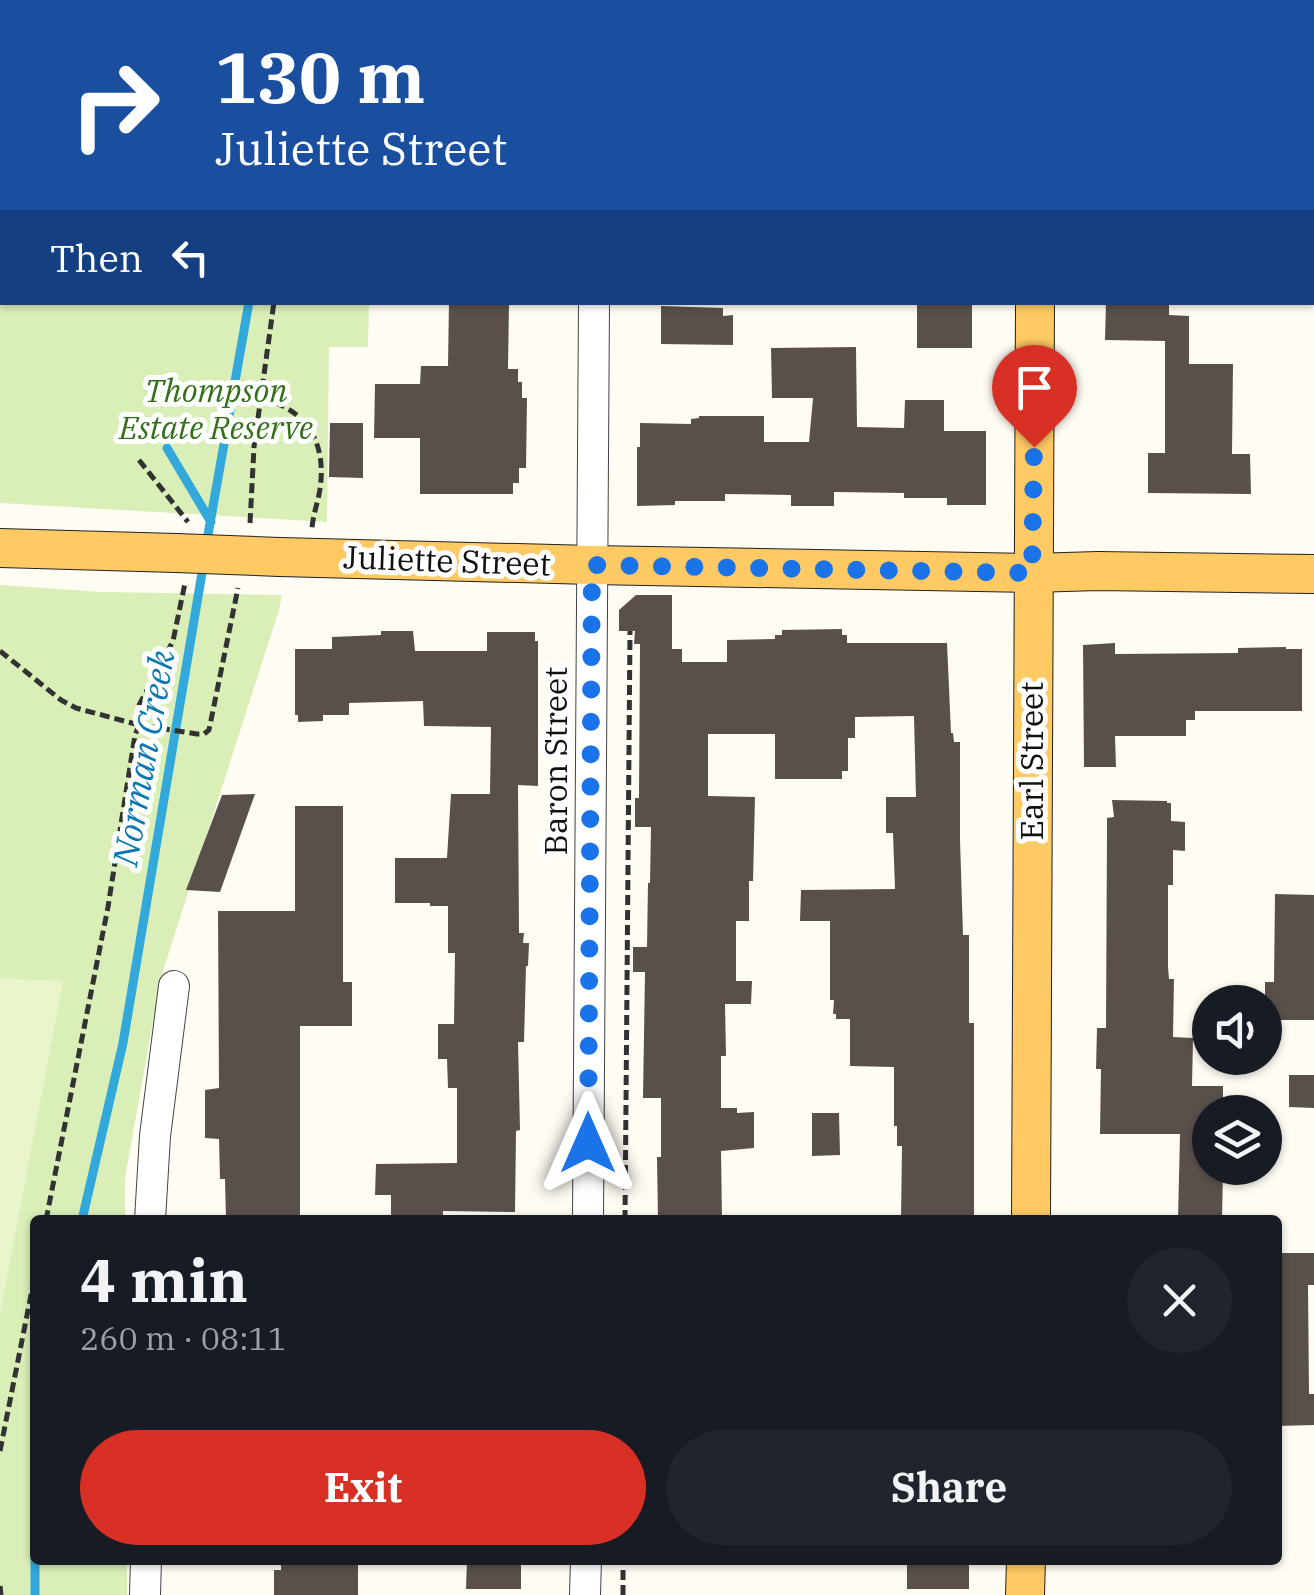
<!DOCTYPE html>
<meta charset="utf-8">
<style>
body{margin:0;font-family:"IBM Plex Serif",serif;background:#20242c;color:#f1f3f6;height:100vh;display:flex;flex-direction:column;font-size:38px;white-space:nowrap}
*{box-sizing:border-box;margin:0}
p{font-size:32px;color:#9ea1a6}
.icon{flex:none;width:55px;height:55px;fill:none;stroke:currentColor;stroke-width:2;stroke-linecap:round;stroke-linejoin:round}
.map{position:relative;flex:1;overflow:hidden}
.sheet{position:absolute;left:30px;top:1215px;width:1252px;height:350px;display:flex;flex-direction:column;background:#171b24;border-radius:10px;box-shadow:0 2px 8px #0004}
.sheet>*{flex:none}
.top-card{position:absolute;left:0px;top:0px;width:1315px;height:305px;box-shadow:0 2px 8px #0004;background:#1a4fa0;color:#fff;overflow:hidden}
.tools{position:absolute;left:1192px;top:985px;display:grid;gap:20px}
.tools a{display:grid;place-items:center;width:90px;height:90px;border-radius:50%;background:#171b24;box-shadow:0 2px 8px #0004;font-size:50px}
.pin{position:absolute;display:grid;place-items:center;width:85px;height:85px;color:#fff;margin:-102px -42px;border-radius:50% 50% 50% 0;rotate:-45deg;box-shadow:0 0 10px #0007}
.pin .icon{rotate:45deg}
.me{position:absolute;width:110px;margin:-55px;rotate:0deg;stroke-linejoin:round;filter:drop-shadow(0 0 8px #0008)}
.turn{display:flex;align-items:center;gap:35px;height:210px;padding:0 50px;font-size:45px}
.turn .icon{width:130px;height:130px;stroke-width:2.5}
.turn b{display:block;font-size:70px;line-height:85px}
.then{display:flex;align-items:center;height:95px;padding:0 50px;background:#0003;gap:20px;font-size:38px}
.round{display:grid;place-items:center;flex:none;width:105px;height:105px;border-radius:52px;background:#20242c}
.headline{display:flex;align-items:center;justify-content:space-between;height:170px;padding:0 50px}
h1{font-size:60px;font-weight:800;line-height:75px}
.action{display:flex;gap:20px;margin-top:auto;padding:20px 50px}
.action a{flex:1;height:115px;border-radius:60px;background:#d93025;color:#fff;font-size:40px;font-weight:800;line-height:115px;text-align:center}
.action a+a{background:#20242c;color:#f1f3f6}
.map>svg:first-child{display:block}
.green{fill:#daefb8}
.pitch{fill:#eaf5cb}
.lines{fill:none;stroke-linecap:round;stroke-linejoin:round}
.stream{stroke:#32a8db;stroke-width:9}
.building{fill:#5a504b}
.minor-casing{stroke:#434343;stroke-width:32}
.major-casing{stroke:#212121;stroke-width:40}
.path{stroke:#323232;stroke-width:5;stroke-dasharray:10 5;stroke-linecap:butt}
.minor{stroke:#fff;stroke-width:30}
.major{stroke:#ffca64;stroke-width:38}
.major-bridge-casing{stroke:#212121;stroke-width:40;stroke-linecap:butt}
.major-bridge{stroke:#ffca64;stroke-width:38}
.route{stroke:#1a73e8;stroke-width:18;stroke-dasharray:0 32.4}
.labels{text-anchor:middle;stroke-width:10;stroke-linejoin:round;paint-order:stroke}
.park-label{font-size:32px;font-style:italic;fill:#337019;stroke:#fff}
.street-label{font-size:32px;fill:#101010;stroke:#fff}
.water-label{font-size:35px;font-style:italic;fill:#0b78b1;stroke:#fff}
</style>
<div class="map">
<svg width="1314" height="1595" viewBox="0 0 1314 1595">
<rect width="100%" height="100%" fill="#fffcf4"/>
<!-- green -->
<g class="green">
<path d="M0,0H374V2H2V302L369,303L368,347H329L327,522L0,503Z"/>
<path d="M0,585L102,592L282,595L279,610L161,977L125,1178V1220H35V1560H127V1595H0Z"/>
</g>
<!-- pitch -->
<path class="pitch" d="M0,978L63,981L0,1314Z"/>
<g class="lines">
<!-- stream -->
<g class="stream">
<path d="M299,2L300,0"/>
<path d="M167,448L211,522"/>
<path d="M206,546L249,302"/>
<path d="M82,1220L123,1043L204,561"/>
<path d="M35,1449V1476"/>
<path d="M35,1595V1526"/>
</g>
</g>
<!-- building -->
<g class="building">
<path d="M449,302H509L508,369H518V382H522V398H527L526,468H519V483H513V494H420V438H374L375,384H420L421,366H448Z"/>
<path d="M1106,302H1169V315L1189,316V364H1233L1232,454H1250L1251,494L1148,493V453H1165V341L1105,340Z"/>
<path d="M929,304L972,305V348H917V305Z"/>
<path d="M661,306L723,308V316L733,315V345L661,344Z"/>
<path d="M856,347L857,427L904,428L905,400H944V431H986V505H947V498H904V493L834,492V506H791V495L725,494V501H675V505L637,506V447H640V423L691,424V419L699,418V416H764V442H809L813,398H772L771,348Z"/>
<path d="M330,423H363V478L329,477Z"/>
<path d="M636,595H672V649H682V662H727V640L775,639V635H782V630L842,629V635H847V643H947L951,733H953L954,742H960V840L963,935H969V1023H974V1217H968V1220H901L902,1146H897V1126H894V1067L850,1066V1019H836V1014H833L834,1000H830V921H800L801,890L895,889L893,833H886V797H916L914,716L855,717V738H848V771H842V779H775V734H708V796L755,797L753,881H749V921H736V981H752L751,1004H725L726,1056H721V1108H737V1113L754,1112V1148L721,1151L722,1220H658L657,1157H661V1098H643L645,972H633V947H647L648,883H650L651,827H635V798H639L640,644H634L635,631H619V610Z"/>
<path d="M381,631H413L415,651H487V632H535V641H538V786L518,785L519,933H524L523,943H529L528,966H526L524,1042H518L520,1130L516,1131L515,1212L443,1211V1220H391V1195H375L376,1164L457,1163V1088H448L447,1059H438V1024H454L455,953H448V906H430V903H395V858H447L451,794H490L491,727L424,726L423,701L349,703V715H323V721L298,722V715H295V649H332V637L381,635Z"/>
<path d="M1115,643V654L1238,653V648L1286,647V649H1302V711H1195V720H1186V736H1115L1116,767H1084L1083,645Z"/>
<path d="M255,794L220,892L186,890L222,795Z"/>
<path d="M1112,800L1167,801V803H1171V821L1185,822V851L1173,850V885H1168V967L1169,979H1174L1173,1037L1193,1038L1192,1086H1223V1112H1210V1168H1223L1222,1220H1178L1180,1134H1100L1101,1069H1096L1097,1028H1106L1107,831V818L1114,817Z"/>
<path d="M295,806H343V982H352V1026H300V1220H226L225,1179H220L219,1139L205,1138V1090L219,1088L218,911H295Z"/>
<path d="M1275,894L1314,895V1020H1265V982H1274Z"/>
<path d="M1289,1075H1314V1108L1289,1107Z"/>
<path d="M812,1113H839L840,1155L812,1156Z"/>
<path d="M1278,1253H1314V1285H1308L1309,1394H1314V1425L1278,1426Z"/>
<path d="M281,1560H358V1595H274V1570H281Z"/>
<path d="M467,1560H521V1589H466Z"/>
<rect x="907" y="1560" width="62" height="29"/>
</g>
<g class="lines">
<!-- minor casing -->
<g class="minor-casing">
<g id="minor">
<path d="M596,2V0"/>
<path d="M150,1220L155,1136L174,986"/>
<path d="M588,1220L594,302"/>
<path d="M145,1595L146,1560"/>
<path d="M585,1595L586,1560"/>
</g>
</g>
<!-- major casing -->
<g class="major-casing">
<g id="major">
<path d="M1037,2V0"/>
<path d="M0,548L176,553"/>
<path d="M280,557L592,565L1032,573L1098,571L1314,574"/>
<path d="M1031,1220L1035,302"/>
<path d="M1025,1595L1026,1560"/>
</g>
</g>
<!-- path -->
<g class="path">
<path d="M322,2V0"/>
<path d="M261,398C306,409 327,442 320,489C318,502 313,515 312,528"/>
<path d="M139,460L188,522"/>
<path d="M250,523L254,447L274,302"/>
<path d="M0,651L61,700L76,708L139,725L138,707L173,641L185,583"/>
<path d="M46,1220L108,907L135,735L139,725L197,734H204L209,730L238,588"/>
<path d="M625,1220L630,631"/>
<path d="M0,1451L35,1275"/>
<path d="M0,1586L1,1595"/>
<path d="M623,1595V1560"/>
</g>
<!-- minor -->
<use href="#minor" class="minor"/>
<!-- major -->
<use href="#major" class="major"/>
<!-- major-bridge casing -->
<g class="major-bridge-casing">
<path id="major-bridge" d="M176,553L280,557"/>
</g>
<!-- major-bridge -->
<use href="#major-bridge" class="major-bridge"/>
</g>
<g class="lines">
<!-- route -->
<path class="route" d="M588,1143L592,565L1032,573L1034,447"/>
</g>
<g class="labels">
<!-- park labels -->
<g class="park-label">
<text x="216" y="402">Thompson<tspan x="216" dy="37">Estate Reserve</tspan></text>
</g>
<!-- street labels -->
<g class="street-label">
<text transform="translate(447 561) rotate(2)" y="11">Juliette Street</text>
<text transform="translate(556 761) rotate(-90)" y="11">Baron Street</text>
<text transform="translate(1032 761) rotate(-90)" y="11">Earl Street</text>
</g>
<!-- water labels -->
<g class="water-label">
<text transform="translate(144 758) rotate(-80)" y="12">Norman Creek</text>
</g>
</g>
</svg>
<div class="tools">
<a><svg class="icon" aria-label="sound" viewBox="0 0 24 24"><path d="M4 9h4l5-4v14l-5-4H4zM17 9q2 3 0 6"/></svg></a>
<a><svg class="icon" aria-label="layers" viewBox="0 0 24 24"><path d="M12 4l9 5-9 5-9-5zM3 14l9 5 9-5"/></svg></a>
</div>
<div class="pin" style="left:1034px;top:447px;background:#d93025"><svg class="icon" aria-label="arrive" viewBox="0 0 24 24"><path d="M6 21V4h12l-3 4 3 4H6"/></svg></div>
<svg class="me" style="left:588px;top:1143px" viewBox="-20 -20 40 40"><path d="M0-17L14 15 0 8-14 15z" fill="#1a73e8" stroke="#fff" stroke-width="4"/></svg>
<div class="top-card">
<div class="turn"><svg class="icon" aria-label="right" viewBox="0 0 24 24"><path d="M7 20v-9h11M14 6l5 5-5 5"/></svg><div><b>130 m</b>Juliette Street</div></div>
<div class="then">Then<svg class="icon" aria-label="left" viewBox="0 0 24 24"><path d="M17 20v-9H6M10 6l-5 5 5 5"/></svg></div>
</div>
<section class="sheet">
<div class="headline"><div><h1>4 min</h1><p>260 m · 08:11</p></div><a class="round"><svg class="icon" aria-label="close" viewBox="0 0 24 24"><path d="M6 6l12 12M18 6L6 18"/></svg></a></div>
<div class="action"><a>Exit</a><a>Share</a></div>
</section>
</div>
